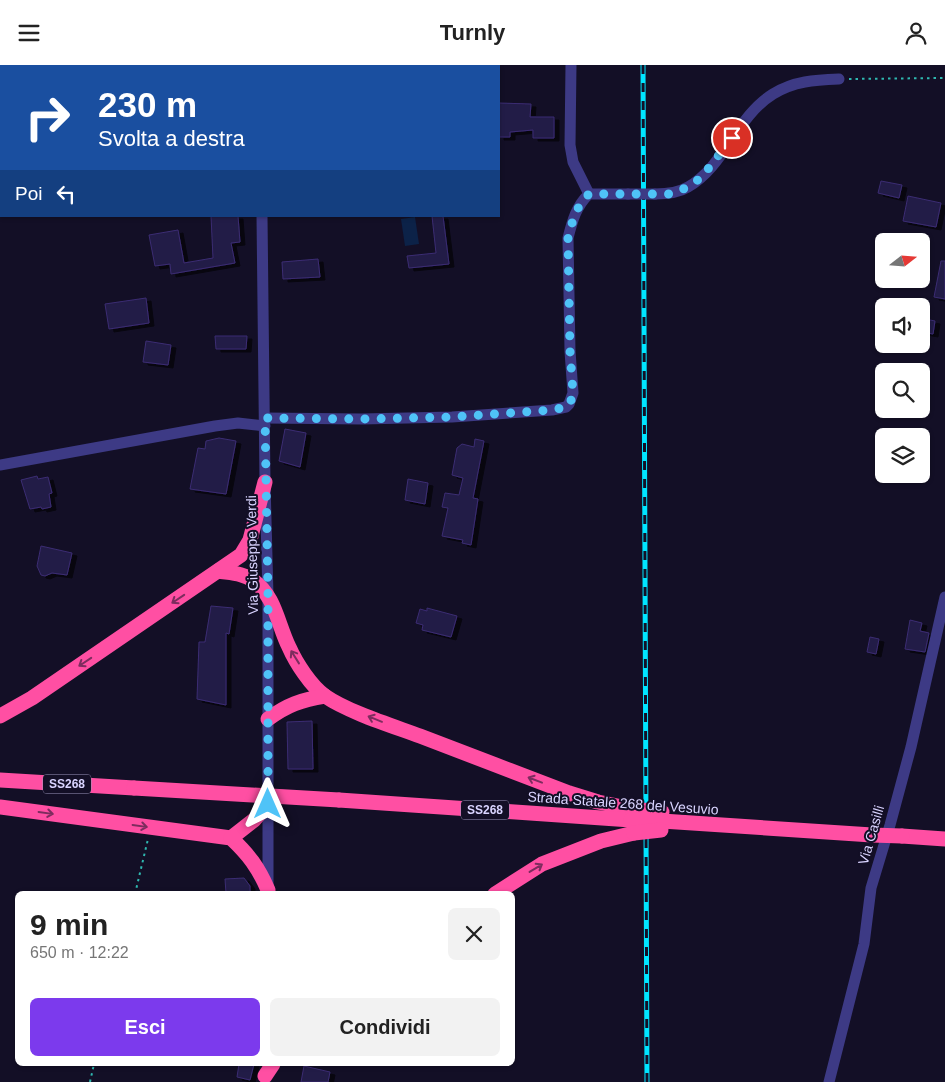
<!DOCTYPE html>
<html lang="it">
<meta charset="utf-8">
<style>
body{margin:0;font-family:Helvetica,sans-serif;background:#f2f2f2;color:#222;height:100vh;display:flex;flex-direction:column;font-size:19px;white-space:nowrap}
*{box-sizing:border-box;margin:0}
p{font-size:16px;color:#767676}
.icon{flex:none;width:28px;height:28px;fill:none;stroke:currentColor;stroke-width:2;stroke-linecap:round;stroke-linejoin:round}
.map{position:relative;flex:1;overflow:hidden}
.panel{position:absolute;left:15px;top:826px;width:500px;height:175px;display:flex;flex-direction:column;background:#fff;border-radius:8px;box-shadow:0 1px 4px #0004}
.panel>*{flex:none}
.guide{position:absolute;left:0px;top:0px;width:500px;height:152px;box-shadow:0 1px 4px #0004;background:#1a4fa0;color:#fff;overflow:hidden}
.needle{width:32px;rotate:73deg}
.tools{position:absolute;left:875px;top:168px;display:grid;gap:10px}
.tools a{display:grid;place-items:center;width:55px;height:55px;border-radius:8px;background:#fff;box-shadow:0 1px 4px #0004;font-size:25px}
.pin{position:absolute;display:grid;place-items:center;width:42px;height:42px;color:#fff;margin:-21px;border:2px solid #fff;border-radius:50%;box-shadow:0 1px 5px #0007}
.me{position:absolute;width:55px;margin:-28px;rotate:0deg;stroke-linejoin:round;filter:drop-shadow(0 0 4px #0008)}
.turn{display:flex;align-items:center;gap:18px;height:105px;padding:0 15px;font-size:22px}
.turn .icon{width:65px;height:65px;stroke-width:2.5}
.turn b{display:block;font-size:35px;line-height:42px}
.then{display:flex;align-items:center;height:48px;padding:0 15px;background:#0003;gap:10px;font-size:19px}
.round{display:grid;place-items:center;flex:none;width:52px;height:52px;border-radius:8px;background:#f2f2f2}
.summary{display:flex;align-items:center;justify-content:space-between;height:85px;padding:0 15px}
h1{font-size:30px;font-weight:700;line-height:38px}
.cta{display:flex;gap:10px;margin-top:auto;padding:10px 15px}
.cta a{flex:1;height:58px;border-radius:8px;background:#7c3aed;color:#fff;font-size:20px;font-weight:700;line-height:58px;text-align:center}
.cta a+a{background:#f2f2f2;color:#222}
header{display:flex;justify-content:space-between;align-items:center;height:65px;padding:0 15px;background:#fff;font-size:22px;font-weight:700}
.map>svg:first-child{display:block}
.water{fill:#0c2248}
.building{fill:#241b47;stroke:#3b2d73;filter:url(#shadow)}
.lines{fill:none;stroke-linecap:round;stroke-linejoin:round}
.path{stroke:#2fb8b0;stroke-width:2;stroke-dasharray:2.5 4;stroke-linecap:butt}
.minor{stroke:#3d3a85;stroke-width:11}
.highway{stroke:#ff4fa3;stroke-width:15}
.rail-casing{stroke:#00e5ff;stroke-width:5}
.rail{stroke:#130f26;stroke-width:3;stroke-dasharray:9;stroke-linecap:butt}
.minor-bridge{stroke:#3d3a85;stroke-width:11}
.highway-bridge{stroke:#ff4fa3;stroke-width:15}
.oneway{stroke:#7d2c5e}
.route{stroke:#4fc3f7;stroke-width:9;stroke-dasharray:0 16.2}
.labels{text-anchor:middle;stroke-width:4;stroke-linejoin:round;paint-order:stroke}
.shield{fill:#130f26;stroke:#9e99be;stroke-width:1}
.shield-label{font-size:12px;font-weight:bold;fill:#d9d4ff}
.street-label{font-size:14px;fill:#d9d4ff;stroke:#130f26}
</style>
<header><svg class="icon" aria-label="menu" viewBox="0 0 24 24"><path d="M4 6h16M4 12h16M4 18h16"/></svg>Turnly<svg class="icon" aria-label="person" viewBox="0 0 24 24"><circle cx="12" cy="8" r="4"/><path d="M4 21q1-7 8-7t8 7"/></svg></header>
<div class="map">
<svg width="945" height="1017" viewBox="0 0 945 1017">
<defs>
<filter id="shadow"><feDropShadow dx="5" dy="3" stdDeviation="0" flood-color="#0009"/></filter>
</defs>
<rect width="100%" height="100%" fill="#130f26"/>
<!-- water -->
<path class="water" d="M415,152L419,179L405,181L401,154Z"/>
<!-- building -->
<g class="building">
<path d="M499,38L531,39L530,52H554V73H533V65L510,67V72H499Z"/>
<path d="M881,116L902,120L899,133L878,128Z"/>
<path d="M908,131L941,138L936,162L903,156Z"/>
<path d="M211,151H238L240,177L231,178L235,198L171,209L170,199L155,201L149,170L178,165L184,198L213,193Z"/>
<path d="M432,151H443L449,199L409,203L407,191L436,188Z"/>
<path d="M318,194L320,212L283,214L282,197Z"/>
<path d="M941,196H945V234L934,232Z"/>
<path d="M146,233L149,258L109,264L105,239Z"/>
<path d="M925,254L935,256L933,269L922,267Z"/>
<path d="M215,271H247L246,284H216Z"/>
<path d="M146,276L171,280L168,300L143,297Z"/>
<path d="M285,364L306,368L300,402L279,396Z"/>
<path d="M219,373L236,376L226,429L190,424L198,383L205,384L206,376Z"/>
<path d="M475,374L484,376L473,433L478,434L471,480L462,478L463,475L442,471L448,443L442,442L445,428L459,430L463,413L452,410L457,383L462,379L474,382Z"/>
<path d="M37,411L38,414L48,412L52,428L49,429L51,442L42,444L41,442L30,444L21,415Z"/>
<path d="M408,414L428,418L425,439L405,435Z"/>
<path d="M41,481L72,488L67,510L52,508L45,511L41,510L37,501Z"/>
<path d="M211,541L233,543L229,569L226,568V640L197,634L199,577H205Z"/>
<path d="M427,543L457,551L451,572L422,565L423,560L416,558L420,544L427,546Z"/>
<path d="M910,555L922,558L920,566L929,568L925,587L905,584Z"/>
<path d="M870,572L879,574L876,589L867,587Z"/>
<path d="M312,656L313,704H288L287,657Z"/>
<path d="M244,813L250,821V829L226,828L225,814Z"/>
<path d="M239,999H254L250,1015L237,1012Z"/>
<path d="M304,1001L330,1007L328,1017H301Z"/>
</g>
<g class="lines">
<!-- path -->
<g class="path">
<path d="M849,14L945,13"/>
<path d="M135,829L148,774"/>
<path d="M90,1017L94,999"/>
</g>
<!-- minor -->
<g class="minor">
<path d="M260,0V1"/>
<path d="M571,0L570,80L573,97L589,129"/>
<path d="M655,129C666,129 678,128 688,122C725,101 736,52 773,29C794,16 815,15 839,14"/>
<path d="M262,151L265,417L268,530V822"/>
<path d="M265,353L362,354L452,352L552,345L566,342L569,339L573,328L570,286L568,173C572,157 576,141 589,129H628"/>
<path d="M0,400L215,361L238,358L265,361"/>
<path d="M829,1017L864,879L871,823L890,760L911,682L945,532"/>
</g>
<!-- highway -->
<g class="highway">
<path d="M218,506C230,508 244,508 254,516C275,531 278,560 289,582C296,598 311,621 325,631C348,647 393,661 420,671C470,690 519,709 569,728L598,737L632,744"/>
<path d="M0,651L32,633L241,490L250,475L265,417"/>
<path d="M268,654C287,640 301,635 325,631"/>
<path d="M0,715L134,723"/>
<path d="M339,735L631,755"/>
<path d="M0,742L231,773C249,790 258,802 268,825"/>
<path d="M662,756L872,770"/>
<path d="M902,771L945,774"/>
<path d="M231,773L254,755L268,739"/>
<path d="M495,829L542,799L601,776L634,768"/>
<path d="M265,1011L273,999"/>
</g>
<!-- rail casing -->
<g class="rail-casing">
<path id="rail" d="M643,0L647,1017"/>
</g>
<!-- rail -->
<use href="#rail" class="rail"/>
<!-- minor-bridge -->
<path class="minor-bridge" d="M628,129H655"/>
<!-- highway-bridge -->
<g class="highway-bridge">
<path d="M134,723L339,735"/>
<path d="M632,744L662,747"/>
<path d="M631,755L662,756"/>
<path d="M634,768L661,765"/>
<path d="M872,770L902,771"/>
</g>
</g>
<!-- one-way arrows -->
<defs><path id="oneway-shaft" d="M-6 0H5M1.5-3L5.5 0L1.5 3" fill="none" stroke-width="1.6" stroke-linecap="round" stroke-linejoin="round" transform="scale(1.25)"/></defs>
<g class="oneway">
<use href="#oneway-shaft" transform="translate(178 534) rotate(146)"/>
<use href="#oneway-shaft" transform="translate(295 592) rotate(-122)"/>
<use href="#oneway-shaft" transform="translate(85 597) rotate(146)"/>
<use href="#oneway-shaft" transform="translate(375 654) rotate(-158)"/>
<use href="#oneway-shaft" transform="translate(535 715) rotate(-159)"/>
<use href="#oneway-shaft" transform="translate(46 748) rotate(8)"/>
<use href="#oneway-shaft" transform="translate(140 761) rotate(8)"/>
<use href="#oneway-shaft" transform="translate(536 803) rotate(-31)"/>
</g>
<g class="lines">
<!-- route -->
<path class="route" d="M268,739V530L265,353L362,354L452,352L552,345L566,342L570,339L573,328L570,286L568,173C572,157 576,141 589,129H669L680,126L701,113L732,73"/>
</g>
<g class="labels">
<!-- shield labels -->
<g class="shield">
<rect x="43" y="709.5" width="48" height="19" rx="4"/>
<rect x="461" y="735.5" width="48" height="19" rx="4"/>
</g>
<g class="shield-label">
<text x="67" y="723">SS268</text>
<text x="485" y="749">SS268</text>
</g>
<!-- street labels -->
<g class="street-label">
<text transform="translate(252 490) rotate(-91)" y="5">Via Giuseppe Verdi</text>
<text transform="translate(623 738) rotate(4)" y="5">Strada Statale 268 del Vesuvio</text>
<text transform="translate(871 770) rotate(-74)" y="5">Via Casilli</text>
</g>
</g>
</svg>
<div class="tools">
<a><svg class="needle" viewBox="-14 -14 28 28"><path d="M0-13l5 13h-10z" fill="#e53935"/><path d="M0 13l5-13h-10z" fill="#767676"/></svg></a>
<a><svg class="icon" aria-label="sound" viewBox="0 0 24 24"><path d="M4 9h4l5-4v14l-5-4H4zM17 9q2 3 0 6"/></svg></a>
<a><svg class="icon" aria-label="search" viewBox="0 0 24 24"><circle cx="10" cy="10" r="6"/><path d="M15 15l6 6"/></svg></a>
<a><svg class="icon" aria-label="layers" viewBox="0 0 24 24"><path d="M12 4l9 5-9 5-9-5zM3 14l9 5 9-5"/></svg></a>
</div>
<div class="pin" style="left:732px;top:73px;background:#d93025"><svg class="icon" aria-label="arrive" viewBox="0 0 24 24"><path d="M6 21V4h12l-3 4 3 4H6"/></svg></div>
<svg class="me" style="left:268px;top:739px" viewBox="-20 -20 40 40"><path d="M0-17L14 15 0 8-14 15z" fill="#4fc3f7" stroke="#fff" stroke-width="4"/></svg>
<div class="guide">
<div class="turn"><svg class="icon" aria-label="right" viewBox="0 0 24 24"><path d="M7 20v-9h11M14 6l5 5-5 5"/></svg><div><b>230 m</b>Svolta a destra</div></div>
<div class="then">Poi<svg class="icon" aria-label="left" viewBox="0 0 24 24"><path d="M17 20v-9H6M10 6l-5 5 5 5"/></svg></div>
</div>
<section class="panel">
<div class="summary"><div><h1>9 min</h1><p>650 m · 12:22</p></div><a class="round"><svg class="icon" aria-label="close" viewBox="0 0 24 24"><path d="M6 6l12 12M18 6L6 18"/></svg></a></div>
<div class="cta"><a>Esci</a><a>Condividi</a></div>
</section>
</div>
